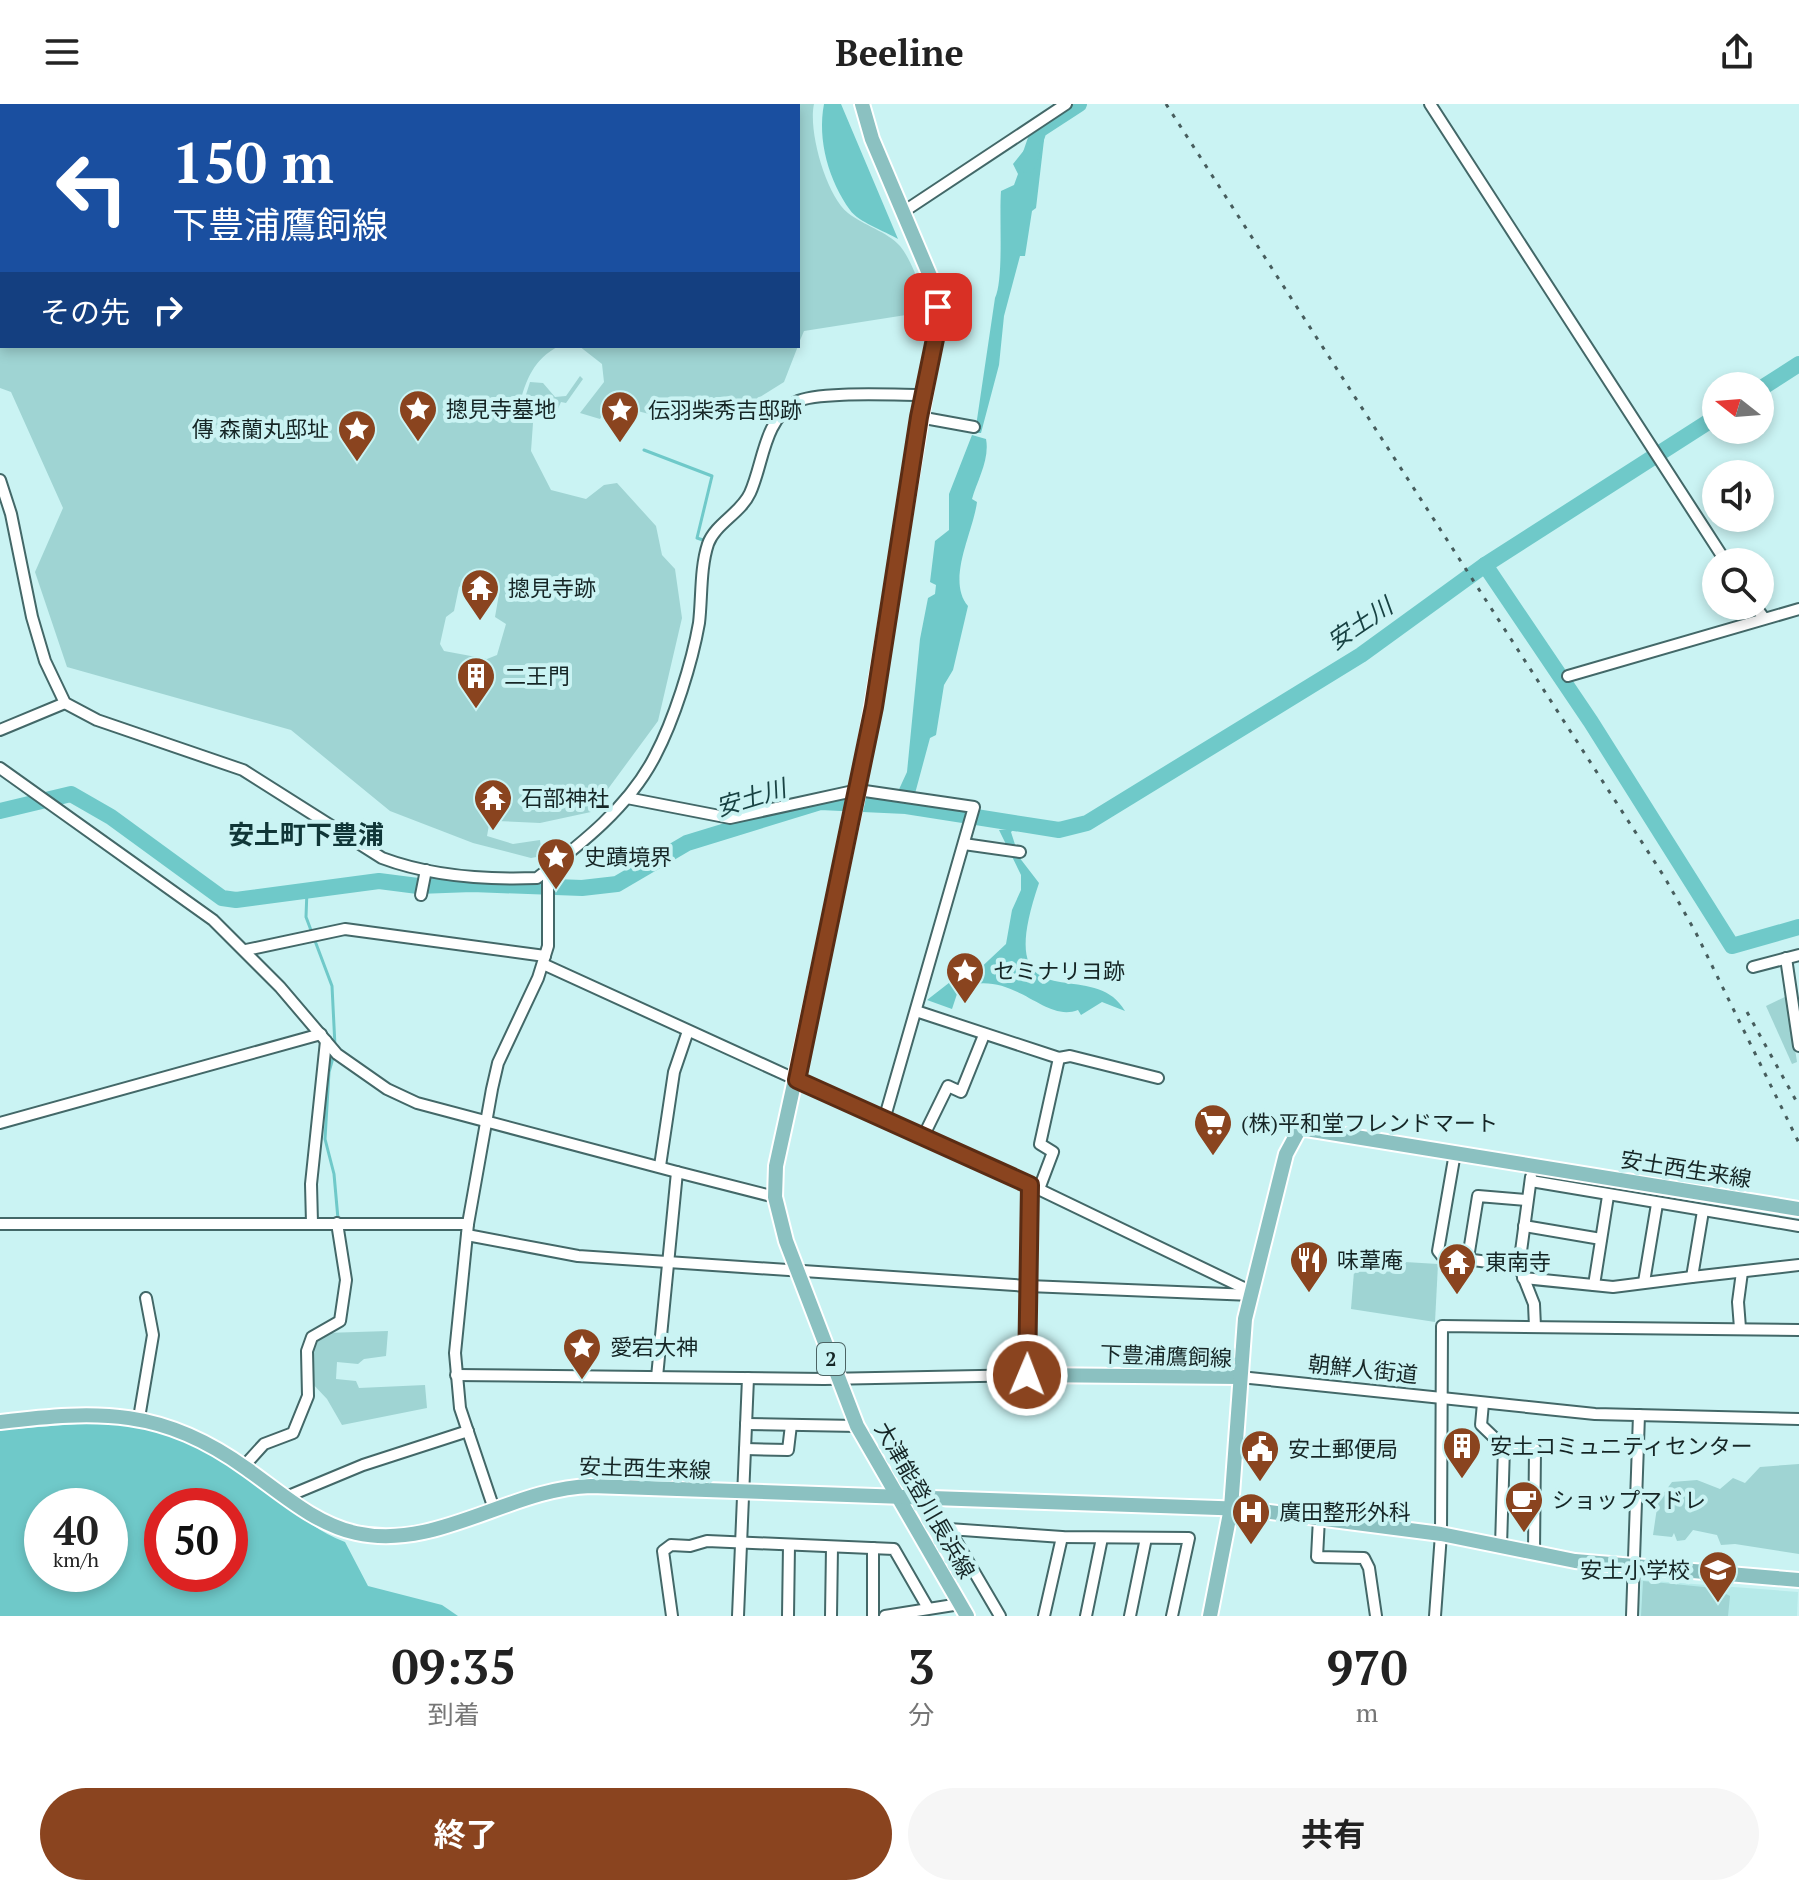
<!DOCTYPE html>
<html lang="ja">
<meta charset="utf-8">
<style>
body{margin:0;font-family:"PT Serif","Noto Sans JP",serif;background:#f6f6f6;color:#222;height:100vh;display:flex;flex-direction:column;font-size:30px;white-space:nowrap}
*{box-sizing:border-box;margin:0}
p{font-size:26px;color:#767676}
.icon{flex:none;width:44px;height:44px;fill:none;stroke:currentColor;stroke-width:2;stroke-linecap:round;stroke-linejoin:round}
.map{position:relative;height:1512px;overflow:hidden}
.sheet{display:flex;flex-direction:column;background:#fff;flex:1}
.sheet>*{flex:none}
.guide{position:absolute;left:0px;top:0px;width:800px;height:244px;box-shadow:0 4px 12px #0003;background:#1a4fa0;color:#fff;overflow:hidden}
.needle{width:52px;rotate:287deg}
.fabs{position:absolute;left:1702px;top:268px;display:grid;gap:16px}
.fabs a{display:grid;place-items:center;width:72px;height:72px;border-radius:50%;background:#fff;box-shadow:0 4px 12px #0003;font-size:40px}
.speed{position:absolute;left:24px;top:1384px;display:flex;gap:16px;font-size:40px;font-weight:700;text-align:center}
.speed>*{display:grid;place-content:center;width:104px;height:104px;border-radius:50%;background:#fff;box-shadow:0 4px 12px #0003;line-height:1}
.speed small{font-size:20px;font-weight:400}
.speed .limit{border:12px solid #d22;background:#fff;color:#111}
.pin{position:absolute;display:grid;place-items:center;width:68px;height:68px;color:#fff;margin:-34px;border-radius:16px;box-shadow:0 4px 12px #0006}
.me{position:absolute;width:88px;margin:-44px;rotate:1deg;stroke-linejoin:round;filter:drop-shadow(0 0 6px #0008)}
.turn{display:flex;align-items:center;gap:28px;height:168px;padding:0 40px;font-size:36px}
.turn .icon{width:104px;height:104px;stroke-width:2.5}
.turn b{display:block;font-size:56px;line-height:68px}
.then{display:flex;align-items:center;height:76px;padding:0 40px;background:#0003;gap:16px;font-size:30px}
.eta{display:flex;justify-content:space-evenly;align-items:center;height:136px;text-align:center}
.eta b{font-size:48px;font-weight:700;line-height:56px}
.action{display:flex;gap:16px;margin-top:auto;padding:16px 40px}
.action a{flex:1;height:92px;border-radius:48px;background:#8a441f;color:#fff;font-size:32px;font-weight:700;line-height:92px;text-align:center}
.action a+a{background:#f6f6f6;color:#222}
header{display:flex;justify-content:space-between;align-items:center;height:104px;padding:0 40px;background:#fff;font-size:36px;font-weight:700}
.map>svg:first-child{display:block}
.built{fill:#b6eae9}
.green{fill:#9fd4d3;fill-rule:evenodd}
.water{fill:#6fc9c9;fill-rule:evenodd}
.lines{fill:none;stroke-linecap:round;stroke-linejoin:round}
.stream{stroke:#6fc9c9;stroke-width:3}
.river{stroke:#6fc9c9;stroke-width:16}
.minor-casing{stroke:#436868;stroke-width:14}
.major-casing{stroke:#fff;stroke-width:18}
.minor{stroke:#fff;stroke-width:10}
.major{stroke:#8bc1c1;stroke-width:14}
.rail{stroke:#475d5d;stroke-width:3;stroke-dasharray:4 8;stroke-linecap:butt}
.route-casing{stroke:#5a2c14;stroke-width:20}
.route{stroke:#8a441f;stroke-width:14}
.labels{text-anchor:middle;stroke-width:8;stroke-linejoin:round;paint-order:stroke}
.shield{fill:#caf3f3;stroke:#4c6464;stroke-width:2}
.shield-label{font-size:20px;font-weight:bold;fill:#162626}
.poi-label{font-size:22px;fill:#162626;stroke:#caf3f3;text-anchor:start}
.street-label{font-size:22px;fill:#162626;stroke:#caf3f3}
.water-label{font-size:24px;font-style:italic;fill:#184243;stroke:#caf3f3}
.quarter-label{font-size:26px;font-weight:bold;fill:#103637;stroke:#caf3f3}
</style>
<header><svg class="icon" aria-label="menu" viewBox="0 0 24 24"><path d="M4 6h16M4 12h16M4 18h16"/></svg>Beeline<svg class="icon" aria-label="share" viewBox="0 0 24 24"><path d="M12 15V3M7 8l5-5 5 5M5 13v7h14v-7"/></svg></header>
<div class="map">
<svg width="1799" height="1512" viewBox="0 0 1799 1512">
<rect width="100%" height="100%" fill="#caf3f3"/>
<!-- built -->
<path class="built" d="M1641,1476L1798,1488L1797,1512H1638Z"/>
<!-- green -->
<g class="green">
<path d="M0,0H814C808,27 826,91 848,109C863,121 888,128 900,142C910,154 916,173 923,187L906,211L804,227L798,241V2H2V242H559C534,255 526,275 519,302L533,319L531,347L551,386L586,395L604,381L617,379L656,422L662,451L675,465L682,514L658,617L591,708L540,719L497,717L495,722L489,721L487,732L513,740L540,736L542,752L531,754L473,739L390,707L291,626L67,563L35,468L63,404L11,288L0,284ZM465,478L500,484L495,513L506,520L497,551L487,555L444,547L440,540L446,513L454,507L459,483Z"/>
<path d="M579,242H798L784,278L749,300H721L685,292L657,312L610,300L600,315L580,309L604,278L602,260Z"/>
<path d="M580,272L583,275L566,299L561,298L556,309L527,301L524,297L530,278L543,279L555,293L566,292Z"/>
<path d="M1787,892L1797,958L1792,960L1766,902Z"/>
<path d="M1355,1155L1438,1160L1435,1218L1351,1205Z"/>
<path d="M388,1227L386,1252L364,1255L358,1260L337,1258L336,1275L356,1277L359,1284L425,1281L427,1304L342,1321L327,1295L310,1277L309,1249L313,1235L325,1229Z"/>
<path d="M1799,1360V1450L1735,1440L1721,1441L1717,1431L1693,1426L1685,1436L1677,1437L1674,1429L1672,1433L1653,1431L1658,1397L1672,1378L1697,1376L1720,1385L1733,1374L1745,1379L1760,1363Z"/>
<path d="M1643,1477L1714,1484L1730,1492L1728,1512H1641Z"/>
</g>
<!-- water -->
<g class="water">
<path d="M824,0H841L898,135C885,127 858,118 850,106C829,77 817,36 824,0Z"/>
<path d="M1037,30L1044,36L1036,104L1032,107L1025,152H1020L1004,212L999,261L981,329H975L995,194C1004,175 999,113 1001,87L1014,81L1018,70L1013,60Z"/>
<path d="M972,331L986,335C990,355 977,377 972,395L977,398C973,429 946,476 968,502L953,566L944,581L936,631L930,634L913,697L895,694L907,668L920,535L928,494L935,490L936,481L930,478L935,437L949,426V390Z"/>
<path d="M1014,725L1011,728L1019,753L1039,779C989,925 1093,849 1125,907L1102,898L1081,911L1078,906C1043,920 1014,863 959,884L952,905L927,896L963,868L974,870L1006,840L1012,806L1021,786V771L999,726Z"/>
<path d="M103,1318C165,1324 212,1345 263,1383C290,1403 313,1426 345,1438L368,1482L442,1501L458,1512H0V1326ZM42,1402H110V1470H42ZM162,1402H230V1470H162Z"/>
</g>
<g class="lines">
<!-- stream -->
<g class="stream">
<path d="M644,346L712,372L697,434L706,437"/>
<path d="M307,786L306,813L332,882L335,942"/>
<path d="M334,950L329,968L325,1035L334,1070L338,1115"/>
</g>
<!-- river -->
<g class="river">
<path d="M1027,61L1039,26L1079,0"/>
<path d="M1760,285L1799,260"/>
<path d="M1485,461L1591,618L1732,842L1799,823"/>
<path d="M0,707L71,690L111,713L222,794L236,796L379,777L418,782L472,780L582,784L617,780L687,739L820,698L906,702L1059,726L1087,719L1361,551L1485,461L1716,313"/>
</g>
<!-- minor casing -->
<g class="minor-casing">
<g id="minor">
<path d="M1430,0L1726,458"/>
<path d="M903,108L1066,0"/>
<path d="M919,313L974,323"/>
<path d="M0,376L11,410L32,513L45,557L65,599L97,616L243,666L382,754C430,772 486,776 537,774C581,740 629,703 655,652C674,616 692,559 699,519C702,494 700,464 708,440C715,420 741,409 750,389C764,358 763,317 796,298C816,287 896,291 923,291"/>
<path d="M1755,502L1764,514"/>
<path d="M1568,572L1799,505"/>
<path d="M0,626L65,599"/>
<path d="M0,664L213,816L280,883L337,950L387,985L417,999L677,1068L657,1273"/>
<path d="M627,694L730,714L858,686L974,703L884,1016"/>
<path d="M964,740L1020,748"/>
<path d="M421,791L426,766"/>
<path d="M246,846L345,825L545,852"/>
<path d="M1786,854L1799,942"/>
<path d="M543,860L797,976"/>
<path d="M1753,863L1799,851"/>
<path d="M916,907L1059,954L1070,952L1158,974"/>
<path d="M0,1019L321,930"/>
<path d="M923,1033L948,982L961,988L984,931"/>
<path d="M1455,1049L1438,1147L1442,1152L1519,1162"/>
<path d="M660,1062L674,968L688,927"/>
<path d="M677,1068L775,1093"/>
<path d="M1531,1073L1519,1162L1534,1200L1535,1223"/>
<path d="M1531,1077L1799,1122"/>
<path d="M1030,1081L1248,1186L1252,1191"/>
<path d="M1039,1085L1053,1048L1040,1040L1059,954"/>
<path d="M1703,1107L1692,1173L1799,1161"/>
<path d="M312,1119L311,1080L326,937"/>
<path d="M0,1120H468"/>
<path d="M1524,1122L1601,1135"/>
<path d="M467,1131L578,1152L1028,1182L1252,1191"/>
<path d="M1468,1154L1478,1092L1527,1096"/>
<path d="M1523,1174L1613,1183L1692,1173"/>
<path d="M1644,1178L1657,1100"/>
<path d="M1594,1181L1608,1092"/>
<path d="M1740,1224L1738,1198L1742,1168"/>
<path d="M456,1271L824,1275L1027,1271"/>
<path d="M1240,1273L1595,1310L1799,1315"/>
<path d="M1483,1299L1481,1321L1504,1343"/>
<path d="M139,1314L153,1231L146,1194"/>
<path d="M746,1320L857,1322"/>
<path d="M745,1345L788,1346L791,1321"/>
<path d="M244,1362L264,1340L293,1329L308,1292L307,1247L312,1233L340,1217L346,1176L337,1119"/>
<path d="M286,1393L363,1361L468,1327"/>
<path d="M494,1405L460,1304L455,1249L468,1120L492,985L498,959L538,874L548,842V766"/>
<path d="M1319,1414L1317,1453L1364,1454L1369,1464L1376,1512"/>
<path d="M1501,1442L1504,1343L1535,1345L1534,1448"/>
<path d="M672,1512L663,1447L671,1441L690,1442L707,1437L894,1445L928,1504"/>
<path d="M738,1512L748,1274"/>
<path d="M788,1512L789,1441"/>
<path d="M831,1512L832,1443"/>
<path d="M873,1512V1444"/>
<path d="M885,1512L960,1500"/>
<path d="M1000,1512L949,1425L1062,1433L1189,1434L1172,1512"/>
<path d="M1044,1512L1062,1433"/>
<path d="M1086,1512L1102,1434"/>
<path d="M1130,1512L1146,1434"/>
<path d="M1435,1512L1441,1430L1442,1222L1799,1226"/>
<path d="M1632,1512L1639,1311"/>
</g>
</g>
<!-- major casing -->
<g class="major-casing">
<g id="major">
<path d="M862,0L872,35L933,179L938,214L856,697L776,1062L775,1093L786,1137L857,1322L967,1512"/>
<path d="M797,976L1030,1081L1027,1271L1240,1273"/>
<path d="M0,1318C99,1306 163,1304 247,1365C281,1389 315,1420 356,1429C437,1447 511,1384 591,1382L1247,1405L1441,1430L1575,1457L1799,1476"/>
<path d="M1210,1512L1231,1404L1245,1215L1286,1050L1300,1024L1799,1105"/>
</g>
</g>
<!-- minor -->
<use href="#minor" class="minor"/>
<!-- major -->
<use href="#major" class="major"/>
<!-- rail -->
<g class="rail">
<path d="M1166,0L1665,774L1696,829L1799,1039"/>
<path d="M1747,908L1799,1002"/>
</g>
</g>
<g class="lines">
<!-- route casing -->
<g class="route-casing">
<path id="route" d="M938,203L936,230L919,313L874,603L797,976L1030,1081L1027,1271"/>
</g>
<!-- route -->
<use href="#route" class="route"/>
</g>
<!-- icons -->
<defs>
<g id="sight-pin" transform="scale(2)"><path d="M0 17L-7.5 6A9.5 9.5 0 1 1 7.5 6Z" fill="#8a441f" stroke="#caf3f3"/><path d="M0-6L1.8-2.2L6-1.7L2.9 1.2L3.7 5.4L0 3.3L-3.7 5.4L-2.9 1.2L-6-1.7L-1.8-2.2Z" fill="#fff"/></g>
<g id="temple-pin" transform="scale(2)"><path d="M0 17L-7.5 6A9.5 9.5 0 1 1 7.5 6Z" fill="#8a441f" stroke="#caf3f3"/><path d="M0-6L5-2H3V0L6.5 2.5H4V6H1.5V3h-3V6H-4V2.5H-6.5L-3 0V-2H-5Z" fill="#fff"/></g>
<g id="building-pin" transform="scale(2)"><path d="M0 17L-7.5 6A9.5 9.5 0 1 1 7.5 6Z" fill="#8a441f" stroke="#caf3f3"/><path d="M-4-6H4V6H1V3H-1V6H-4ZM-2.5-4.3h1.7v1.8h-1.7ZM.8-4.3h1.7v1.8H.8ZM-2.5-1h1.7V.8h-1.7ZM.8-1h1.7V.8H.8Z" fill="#fff"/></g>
<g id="supermarket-pin" transform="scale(2)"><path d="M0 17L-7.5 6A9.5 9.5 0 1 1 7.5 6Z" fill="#8a441f" stroke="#caf3f3"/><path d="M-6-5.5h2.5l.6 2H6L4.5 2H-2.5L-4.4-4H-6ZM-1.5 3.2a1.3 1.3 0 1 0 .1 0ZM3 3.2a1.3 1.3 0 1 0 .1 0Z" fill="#fff"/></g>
<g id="restaurant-pin" transform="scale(2)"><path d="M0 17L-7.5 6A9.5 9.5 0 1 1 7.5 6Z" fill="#8a441f" stroke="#caf3f3"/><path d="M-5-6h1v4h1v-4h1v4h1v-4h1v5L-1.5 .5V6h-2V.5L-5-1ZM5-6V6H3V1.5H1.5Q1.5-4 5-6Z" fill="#fff"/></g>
<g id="civic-pin" transform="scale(2)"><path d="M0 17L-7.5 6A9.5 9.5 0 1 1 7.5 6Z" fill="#8a441f" stroke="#caf3f3"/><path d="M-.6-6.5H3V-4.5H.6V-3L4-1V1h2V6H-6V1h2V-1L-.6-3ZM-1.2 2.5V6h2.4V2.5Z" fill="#fff"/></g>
<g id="cafe-pin" transform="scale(2)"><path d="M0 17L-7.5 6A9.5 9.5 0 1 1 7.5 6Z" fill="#8a441f" stroke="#caf3f3"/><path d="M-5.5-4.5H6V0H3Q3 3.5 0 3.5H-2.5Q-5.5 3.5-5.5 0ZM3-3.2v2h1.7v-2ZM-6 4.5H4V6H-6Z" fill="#fff"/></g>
<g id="hospital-pin" transform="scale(2)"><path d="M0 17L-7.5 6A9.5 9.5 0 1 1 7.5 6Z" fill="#8a441f" stroke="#caf3f3"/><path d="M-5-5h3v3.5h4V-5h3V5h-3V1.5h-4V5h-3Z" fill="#fff"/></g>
<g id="school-pin" transform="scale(2)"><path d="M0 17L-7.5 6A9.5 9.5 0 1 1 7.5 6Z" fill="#8a441f" stroke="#caf3f3"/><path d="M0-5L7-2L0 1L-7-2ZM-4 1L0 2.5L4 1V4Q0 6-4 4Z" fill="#fff"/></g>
</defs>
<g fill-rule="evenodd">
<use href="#sight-pin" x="418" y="305"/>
<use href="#sight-pin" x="620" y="306"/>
<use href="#sight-pin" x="357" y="325"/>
<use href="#temple-pin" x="480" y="484"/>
<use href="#building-pin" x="476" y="572"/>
<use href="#temple-pin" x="493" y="694"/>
<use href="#sight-pin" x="556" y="753"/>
<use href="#sight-pin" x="965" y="867"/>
<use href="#supermarket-pin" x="1213" y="1019"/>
<use href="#restaurant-pin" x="1309" y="1156"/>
<use href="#temple-pin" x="1457" y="1158"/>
<use href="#sight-pin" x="582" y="1243"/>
<use href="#building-pin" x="1462" y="1342"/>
<use href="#civic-pin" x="1260" y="1345"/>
<use href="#cafe-pin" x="1524" y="1396"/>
<use href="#hospital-pin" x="1251" y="1408"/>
<use href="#school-pin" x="1718" y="1466"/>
</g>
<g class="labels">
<!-- shield labels -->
<rect class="shield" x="817" y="1239" width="28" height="32" rx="6"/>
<g class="shield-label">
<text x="831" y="1262">2</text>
</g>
<!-- poi labels -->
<g class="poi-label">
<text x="446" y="313">摠見寺墓地</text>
<text x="648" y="314">伝羽柴秀吉邸跡</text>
<text x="329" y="333" text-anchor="end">傳 森蘭丸邸址</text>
<text x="508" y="492">摠見寺跡</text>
<text x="504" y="580">二王門</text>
<text x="521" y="702">石部神社</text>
<text x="584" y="761">史蹟境界</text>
<text x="993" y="875">セミナリヨ跡</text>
<text x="1241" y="1027">(株)平和堂フレンドマート</text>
<text x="1337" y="1164">味葦庵</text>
<text x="1485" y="1166">東南寺</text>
<text x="610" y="1251">愛宕大神</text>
<text x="1490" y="1350">安土コミュニティセンター</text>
<text x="1288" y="1353">安土郵便局</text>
<text x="1552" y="1404">ショップマドレ</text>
<text x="1279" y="1416">廣田整形外科</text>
<text x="1690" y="1474" text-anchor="end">安土小学校</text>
</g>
<!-- street labels -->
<g class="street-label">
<text transform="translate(1686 1065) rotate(9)" y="8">安土西生来線</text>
<text transform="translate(1166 1252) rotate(2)" y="8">下豊浦鷹飼線</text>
<text transform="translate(1363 1265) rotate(6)" y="8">朝鮮人街道</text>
<text transform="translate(645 1364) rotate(2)" y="8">安土西生来線</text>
<text transform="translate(925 1396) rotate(60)" y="8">大津能登川長浜線</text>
</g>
<!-- water labels -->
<g class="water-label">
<text transform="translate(1360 520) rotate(-34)" y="8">安土川</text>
<text transform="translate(751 694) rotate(-17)" y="8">安土川</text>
</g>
<!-- quarter labels -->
<g class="quarter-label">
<text x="306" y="740">安土町下豊浦</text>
</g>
</g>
</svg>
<div class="fabs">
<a><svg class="needle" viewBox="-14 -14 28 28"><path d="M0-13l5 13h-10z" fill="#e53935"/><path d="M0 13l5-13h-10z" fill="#767676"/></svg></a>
<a><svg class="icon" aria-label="sound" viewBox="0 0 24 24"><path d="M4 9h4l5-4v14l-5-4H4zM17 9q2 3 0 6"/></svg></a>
<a><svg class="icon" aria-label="search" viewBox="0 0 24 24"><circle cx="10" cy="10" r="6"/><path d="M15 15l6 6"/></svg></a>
</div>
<div class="speed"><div>40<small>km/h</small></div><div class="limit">50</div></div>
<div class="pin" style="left:938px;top:203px;background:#d93025"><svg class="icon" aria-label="arrive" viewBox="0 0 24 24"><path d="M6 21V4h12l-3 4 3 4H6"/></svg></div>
<svg class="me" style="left:1027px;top:1271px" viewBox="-20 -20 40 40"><circle r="17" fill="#8a441f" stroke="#fff" stroke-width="3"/><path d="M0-11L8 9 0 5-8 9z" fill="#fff"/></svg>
<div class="guide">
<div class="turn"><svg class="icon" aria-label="left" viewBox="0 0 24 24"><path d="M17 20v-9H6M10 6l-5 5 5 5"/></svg><div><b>150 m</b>下豊浦鷹飼線</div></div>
<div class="then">その先<svg class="icon" aria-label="right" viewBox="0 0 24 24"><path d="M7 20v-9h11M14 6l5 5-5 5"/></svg></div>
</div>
</div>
<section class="sheet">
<div class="eta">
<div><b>09:35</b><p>到着</p></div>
<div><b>3</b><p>分</p></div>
<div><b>970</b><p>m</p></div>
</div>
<div class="action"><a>終了</a><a>共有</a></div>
</section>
